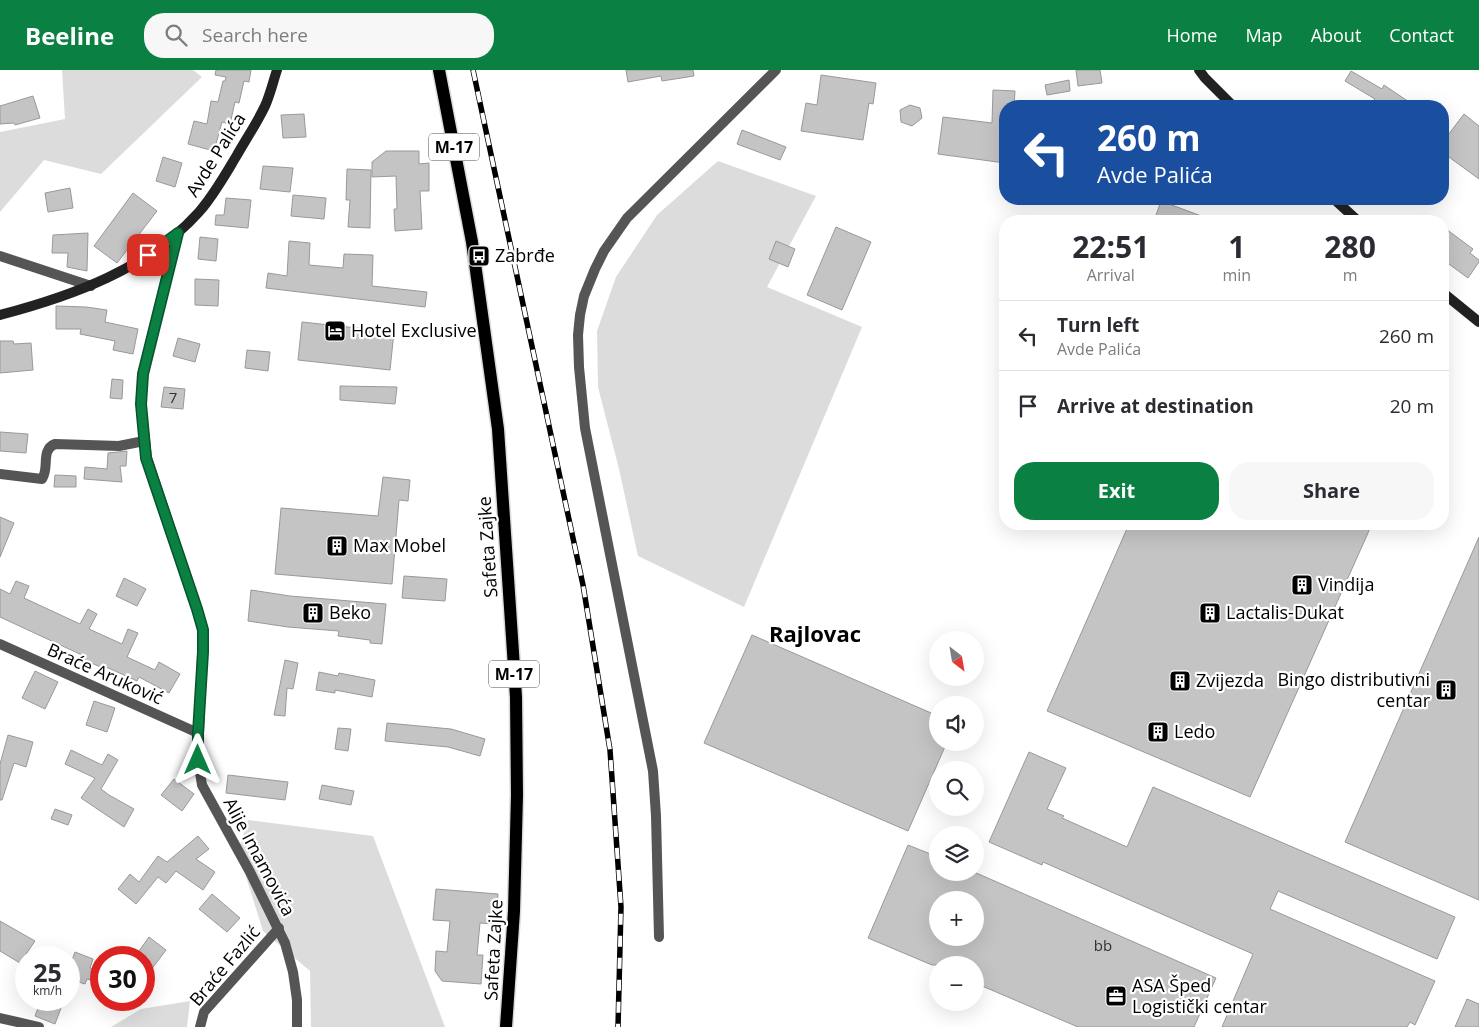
<!DOCTYPE html>
<meta charset="utf-8">
<style>
body{margin:0;font-family:"Open Sans",sans-serif;background:#f7f7f7;color:#2b2b33;height:100vh;display:flex;flex-direction:column;font-size:19px;white-space:nowrap}
*{box-sizing:border-box;margin:0}
p{font-size:16px;color:#7c7c81}
.icon{flex:none;width:28px;height:28px;fill:none;stroke:currentColor;stroke-width:2;stroke-linecap:round;stroke-linejoin:round}
.map{position:relative;flex:1;overflow:hidden}
.sheet{position:absolute;left:999px;top:145px;width:450px;height:315px;display:flex;flex-direction:column;background:#fff;border-radius:20px;box-shadow:0 5px 20px #0002}
.sheet>*{flex:none}
.banner{position:absolute;left:999px;top:30px;width:450px;height:105px;border-radius:20px;box-shadow:0 5px 20px #0002;background:#1a4fa0;color:#fff;overflow:hidden}
.needle{width:32px;rotate:149deg}
.tools{position:absolute;left:929px;top:561px;display:grid;gap:10px}
.tools a{display:grid;place-items:center;width:55px;height:55px;border-radius:50%;background:#fff;box-shadow:0 5px 20px #0002;font-size:25px}
.speed{position:absolute;left:15px;top:876px;display:flex;gap:10px;font-size:25px;font-weight:700;text-align:center}
.speed>*{display:grid;place-content:center;width:65px;height:65px;border-radius:50%;background:#fff;box-shadow:0 5px 20px #0002;line-height:1}
.speed small{font-size:12px;font-weight:400}
.speed .limit{border:8px solid #d22;background:#fff;color:#111}
.pin{position:absolute;display:grid;place-items:center;width:42px;height:42px;color:#fff;margin:-21px;border-radius:10px;box-shadow:0 2px 8px #0006}
.me{position:absolute;width:55px;margin:-28px;rotate:0deg;stroke-linejoin:round;filter:drop-shadow(0 0 4px #0008)}
.turn{display:flex;align-items:center;gap:18px;height:105px;padding:0 15px;font-size:22px}
.turn .icon{width:65px;height:65px;stroke-width:2.5}
.turn b{display:block;font-size:35px;line-height:42px}
.eta{display:flex;justify-content:space-evenly;align-items:center;height:85px;text-align:center}
.eta b{font-size:30px;font-weight:700;line-height:35px}
.cta{display:flex;gap:10px;margin-top:auto;padding:10px 15px}
.cta a{flex:1;height:58px;border-radius:20px;background:#0b8043;color:#fff;font-size:20px;font-weight:700;line-height:58px;text-align:center}
.cta a+a{background:#f7f7f7;color:#2b2b33}
ul{padding:0;list-style:none}
li{display:flex;align-items:center;gap:15px;height:70px;padding:0 15px;border-top:1px solid #e1e1e2}
li div{flex:1}
li b{display:block;font-size:19px}
li em{font-style:normal}
header{display:flex;align-items:center;gap:30px;box-sizing:border-box;height:70px;padding:0 25px;background:#0b8043;color:#fff}
header strong{font-size:24px}
nav{display:flex;gap:28px;margin-inline-start:auto;font-size:18px}
.search{width:350px;height:45px;background:#f7f7f7;display:flex;align-items:center;gap:12px;box-sizing:border-box;padding:0 18px;border-radius:20px;color:#7c7c81;font-size:19px}
.map>svg:first-child{display:block}
.green{fill:#dcdcdc}
.building{fill:#c4c4c4;stroke:#999;fill-rule:evenodd}
.lines{fill:none;stroke-linecap:round;stroke-linejoin:round}
.primary-casing{stroke:#dbdbdb;stroke-width:15}
.street{stroke:#555;stroke-width:10}
.secondary{stroke:#222;stroke-width:10}
.primary{stroke:#000;stroke-width:12}
.rail-casing{stroke:#000;stroke-width:5.5}
.rail{stroke:#fff;stroke-width:4;stroke-dasharray:11;stroke-linecap:butt}
.route-casing{stroke:#07532c;stroke-width:12}
.route{stroke:#0b8043;stroke-width:9}
.labels{text-anchor:middle;stroke-width:4.5;stroke-linejoin:round;paint-order:stroke}
.number-label{font-size:15px;fill:#313131}
.shield{fill:#fff;stroke:#4c4c4c;stroke-width:1}
.shield-label{font-size:16px;font-weight:bold;fill:#000}
.street-label{font-size:18px;fill:#000;stroke:#fff}
.poi-label{font-size:18px;fill:#000;stroke:#fff;text-anchor:start}
.district-label{font-size:22px;font-weight:bold;fill:#000;stroke:#fff}
</style>
<header>
<strong>Beeline</strong>
<div class="search"><svg class="icon" aria-label="search" viewBox="0 0 24 24"><circle cx="10" cy="10" r="6"/><path d="M15 15l6 6"/></svg>Search here</div>
<nav><a>Home</a><a>Map</a><a>About</a><a>Contact</a></nav>
</header>
<div class="map">
<svg width="1479" height="957" viewBox="0 0 1479 957">
<rect width="100%" height="100%" fill="#fff"/>
<!-- green -->
<g class="green">
<path d="M62,0H193L202,7L101,104L44,90L0,142V62L65,49Z"/>
<path d="M718,91L816,126L767,217L862,257L744,537L638,486L619,399L598,317L597,261L616,207L657,145Z"/>
<path d="M248,750L373,766L445,957H311L310,901L263,861L238,781Z"/>
<path d="M190,931L187,957H111L141,939Z"/>
</g>
<!-- building -->
<g class="building">
<path d="M216,0H251L249,12L244,11L239,33L235,32L230,54L222,52L214,81L188,74L194,51L207,54L211,31L218,32L223,11H225L226,7L215,5Z"/>
<path d="M626,0H693L694,6L662,11L661,6L628,12Z"/>
<path d="M1076,0H1100L1102,13L1078,16Z"/>
<path d="M1351,1L1382,19L1384,15L1415,36H1369L1375,29L1345,11Z"/>
<path d="M821,5L876,13L873,34L869,33L863,70L801,61L806,33L817,35Z"/>
<path d="M1069,10L1070,21L1047,25L1045,15Z"/>
<path d="M993,20L1015,21L1014,36H1005V93L938,84L943,47L992,53Z"/>
<path d="M33,26L40,48L15,55L14,53L0,54V36Z"/>
<path d="M910,35L920,38L922,48L912,56L901,52L900,40Z"/>
<path d="M304,44L306,67L283,68L281,45Z"/>
<path d="M1464,44L1479,56V109L1442,82V73Z"/>
<path d="M742,60L786,77L780,90L737,74Z"/>
<path d="M386,81H419V94L429,93V121H420L422,159L395,161L394,139H397L396,106L372,107V92Z"/>
<path d="M163,87L182,93L175,117L156,111Z"/>
<path d="M263,96L293,98L290,122L260,119Z"/>
<path d="M347,99L371,100L370,158L348,157L350,130H346Z"/>
<path d="M70,118L73,138L48,142L45,123Z"/>
<path d="M133,123L157,141L117,193L94,176Z"/>
<path d="M293,125L326,128L324,149L291,146Z"/>
<path d="M226,128L251,130L248,158L215,155L216,145H224Z"/>
<path d="M1161,131L1212,150V151H1154Z"/>
<path d="M1442,156L1473,179L1470,183L1479,190V192L1468,208L1442,189Z"/>
<path d="M836,157L871,172L842,240L807,225Z"/>
<path d="M88,163L87,201L67,197L68,183H52L53,165Z"/>
<path d="M200,167L218,169L216,191L198,189Z"/>
<path d="M289,171L310,173L309,195L343,198L344,184L373,185L372,216L427,222L425,237L266,218L268,203L287,206Z"/>
<path d="M776,171L795,179L788,197L769,189Z"/>
<path d="M195,209L219,210L218,236L195,235Z"/>
<path d="M56,236L86,237L107,240L105,252L138,259L133,284L113,280L115,271L80,264L81,259H56Z"/>
<path d="M302,252L394,262L390,300L298,290Z"/>
<path d="M178,268L200,274L195,292L173,286Z"/>
<path d="M0,271H13L14,274L31,273L33,300L0,303Z"/>
<path d="M247,280L270,282L268,301L245,298Z"/>
<path d="M112,309L123,310L122,329L110,328Z"/>
<path d="M340,316L397,317L395,334L340,330Z"/>
<path d="M164,317L185,319L183,339L161,337Z"/>
<path d="M0,362L28,364L26,383L0,381Z"/>
<path d="M127,381L126,396H120L122,412L84,409L85,397L107,399L108,383Z"/>
<path d="M55,405L76,406V417H54Z"/>
<path d="M383,407L410,410L408,431L399,430L392,514L275,504L281,438L378,446Z"/>
<path d="M0,447L14,453L0,487Z"/>
<path d="M1129,454H1372L1250,727L1047,641Z"/>
<path d="M1479,467V830L1345,772Z"/>
<path d="M404,506L447,509L445,531L402,528Z"/>
<path d="M124,508L146,519L137,536L116,526Z"/>
<path d="M16,511L29,516L24,528L80,554L88,539L97,544L89,559L122,574L128,559L138,563L127,587L155,600L159,592L180,604L169,623L139,607L137,611L104,596L103,598L82,589L84,586L0,547V519L10,524Z"/>
<path d="M251,520L290,526L386,534L382,574L370,573V570L338,566L339,561L288,557L248,551Z"/>
<path d="M752,565L938,646V672H947L908,761L704,673Z"/>
<path d="M285,590L298,593L293,619L287,618L285,646L274,645Z"/>
<path d="M35,601L58,612L45,639L22,628Z"/>
<path d="M319,602L338,606L339,603L375,610L372,627L335,620V623L316,620Z"/>
<path d="M94,631L115,638L107,662L86,655Z"/>
<path d="M387,653L451,659L485,669L480,686L448,677L385,671Z"/>
<path d="M338,658L351,659L348,681L335,679Z"/>
<path d="M8,665L33,672L26,697L14,693L2,730H0V694Z"/>
<path d="M71,680L102,695L108,684L118,690L101,719L109,725L134,739L124,757L81,728L95,708L65,694Z"/>
<path d="M1029,682L1066,698L1047,739L1064,746L1062,748L1127,777L1153,717L1455,847L1437,889L1278,821L1270,839L1435,911L1415,955L1410,952L1407,957H1222L1253,884L1043,792L1042,795L989,772Z"/>
<path d="M228,705L288,712L285,730L226,723Z"/>
<path d="M174,709L194,724L182,741L161,725Z"/>
<path d="M322,715L354,721L351,735L319,729Z"/>
<path d="M55,739L72,745L68,755L51,749Z"/>
<path d="M198,766L209,779L196,789L215,802L203,820L176,801L166,813L158,807L136,834L118,819L130,804L139,812L158,786L167,792Z"/>
<path d="M908,775L938,787V802H974L1216,908L1194,957H1078L975,913V895H932L868,868ZM938,830H975V868H938Z"/>
<path d="M436,819L498,824L496,854L480,853L477,885H483L481,914L442,911L435,901L436,881L447,882L450,851L433,850Z"/>
<path d="M212,824L240,848L227,862L199,839Z"/>
<path d="M0,851L35,871L20,893L0,881Z"/>
<path d="M149,867L166,880L151,900L144,895V888H134Z"/>
<path d="M75,882L93,889L90,898L95,900L91,910L87,909L85,914L69,909V898Z"/>
<path d="M1467,929L1479,934V957H1455Z"/>
<path d="M41,930H64L55,954L35,946Z"/>
</g>
<g class="lines">
<!-- primary casing -->
<g class="primary-casing">
<path id="primary" d="M439,0L472,172L498,359L516,627L517,725L514,841L506,957"/>
</g>
<!-- street -->
<g class="street">
<path d="M177,163L143,304L141,334L147,388L197,539L203,560L198,690L202,715L250,802L285,873L293,902L297,930V957"/>
<path d="M0,186L91,216"/>
<path d="M0,404L42,409C50,398 40,380 55,374L119,376L144,371"/>
<path d="M0,574L198,663"/>
<path d="M659,867L656,746L653,701L585,358L579,297L578,265L580,245L584,226L595,199L604,181L627,148L776,0"/>
<path d="M0,948L39,957"/>
<path d="M200,957L204,942L279,858"/>
</g>
<!-- secondary -->
<g class="secondary">
<path d="M1199,0L1205,8L1233,36"/>
<path d="M1334,129L1358,151"/>
<path d="M1442,222L1479,252"/>
<path d="M0,245C72,226 148,199 199,142C214,125 225,105 237,85C246,69 257,53 265,36C270,25 273,12 277,0"/>
</g>
<!-- primary -->
<use href="#primary" class="primary"/>
<!-- rail casing -->
<g class="rail-casing">
<path id="rail" d="M473,0L583,515L610,680L621,837L618,957"/>
</g>
<!-- rail -->
<use href="#rail" class="rail"/>
</g>
<g class="lines">
<!-- route casing -->
<g class="route-casing">
<path id="route" d="M148,185L178,163L143,304L141,334L146,388L197,539L203,560V582L198,663V690"/>
</g>
<!-- route -->
<use href="#route" class="route"/>
</g>
<!-- icons -->
<defs>
<g id="bus-square" transform="scale(1.125)"><rect x="-9" y="-9" width="18" height="18" rx="4" fill="#000" stroke="#fff"/><path d="M-5-6H5V4H4V6H2V4H-2V6H-4V4H-5ZM-3.5-4V0h7V-4ZM-3.5 1.2v1.5H-2V1.2ZM2 1.2v1.5H3.5V1.2Z" fill="#fff"/></g>
<g id="hotel-square" transform="scale(1.125)"><rect x="-9" y="-9" width="18" height="18" rx="4" fill="#000" stroke="#fff"/><path d="M-6-4.5h1.5V1H6V5H4.5V3h-9V5H-6ZM-4 0a1.8 1.8 0 1 1 3.6 0ZM.5 0V-2.5h3Q6-2.5 6 0Z" fill="#fff"/></g>
<g id="building-square" transform="scale(1.125)"><rect x="-9" y="-9" width="18" height="18" rx="4" fill="#000" stroke="#fff"/><path d="M-4-6H4V6H1V3H-1V6H-4ZM-2.5-4.3h1.7v1.8h-1.7ZM.8-4.3h1.7v1.8H.8ZM-2.5-1h1.7V.8h-1.7ZM.8-1h1.7V.8H.8Z" fill="#fff"/></g>
<g id="office-square" transform="scale(1.125)"><rect x="-9" y="-9" width="18" height="18" rx="4" fill="#000" stroke="#fff"/><path d="M-6-3h4V-5.5h4V-3h4V5H-6ZM-1-4.5V-3h2v-1.5ZM-6 0V1H6V0Z" fill="#fff"/></g>
</defs>
<g fill-rule="evenodd">
<use href="#bus-square" x="479" y="186"/>
<use href="#hotel-square" x="335" y="261"/>
<use href="#building-square" x="337" y="476"/>
<use href="#building-square" x="1302" y="515"/>
<use href="#building-square" x="313" y="543"/>
<use href="#building-square" x="1210" y="543"/>
<use href="#building-square" x="1180" y="611"/>
<use href="#building-square" x="1446" y="620"/>
<use href="#building-square" x="1158" y="662"/>
<use href="#office-square" x="1116" y="926"/>
</g>
<g class="labels">
<!-- number labels -->
<g class="number-label">
<text x="173" y="333">7</text>
<text x="1103" y="881">bb</text>
</g>
<!-- shield labels -->
<g class="shield">
<rect x="429" y="63.5" width="50" height="27" rx="4"/>
<rect x="489" y="590.5" width="50" height="27" rx="4"/>
</g>
<g class="shield-label">
<text x="454" y="83">M-17</text>
<text x="514" y="610">M-17</text>
</g>
<!-- street labels -->
<g class="street-label">
<text transform="translate(216 85) rotate(-58)" y="6">Avde Palića</text>
<text transform="translate(488 477) rotate(-94)" y="6">Safeta Zajke</text>
<text transform="translate(105 604) rotate(24)" y="6">Braće Aruković</text>
<text transform="translate(259 787) rotate(62)" y="6">Alije Imamovića</text>
<text transform="translate(494 880) rotate(-87)" y="6">Safeta Zajke</text>
<text transform="translate(225 896) rotate(-50)" y="6">Braće Fazlić</text>
</g>
<!-- poi labels -->
<g class="poi-label">
<text x="495" y="192">Zabrđe</text>
<text x="351" y="267">Hotel Exclusive</text>
<text x="353" y="482">Max Mobel</text>
<text x="1318" y="521">Vindija</text>
<text x="329" y="549">Beko</text>
<text x="1226" y="549">Lactalis-Dukat</text>
<text x="1430" y="616" text-anchor="end">Bingo distributivni<tspan x="1430" dy="21">centar</tspan></text>
<text x="1196" y="617">Zvijezda</text>
<text x="1174" y="668">Ledo</text>
<text x="1132" y="922">ASA Šped<tspan x="1132" dy="21">Logistički centar</tspan></text>
</g>
<!-- district labels -->
<g class="district-label">
<text x="815" y="572">Rajlovac</text>
</g>
</g>
</svg>
<div class="tools">
<a><svg class="needle" viewBox="-14 -14 28 28"><path d="M0-13l5 13h-10z" fill="#e53935"/><path d="M0 13l5-13h-10z" fill="#7c7c81"/></svg></a>
<a><svg class="icon" aria-label="sound" viewBox="0 0 24 24"><path d="M4 9h4l5-4v14l-5-4H4zM17 9q2 3 0 6"/></svg></a>
<a><svg class="icon" aria-label="search" viewBox="0 0 24 24"><circle cx="10" cy="10" r="6"/><path d="M15 15l6 6"/></svg></a>
<a><svg class="icon" aria-label="layers" viewBox="0 0 24 24"><path d="M12 4l9 5-9 5-9-5zM3 14l9 5 9-5"/></svg></a>
<a>+</a>
<a>−</a>
</div>
<div class="speed"><div>25<small>km/h</small></div><div class="limit">30</div></div>
<div class="pin" style="left:148px;top:185px;background:#d93025"><svg class="icon" aria-label="arrive" viewBox="0 0 24 24"><path d="M6 21V4h12l-3 4 3 4H6"/></svg></div>
<svg class="me" style="left:198px;top:690px" viewBox="-20 -20 40 40"><path d="M0-17L14 15 0 8-14 15z" fill="#0b8043" stroke="#fff" stroke-width="4"/></svg>
<div class="banner">
<div class="turn"><svg class="icon" aria-label="left" viewBox="0 0 24 24"><path d="M17 20v-9H6M10 6l-5 5 5 5"/></svg><div><b>260 m</b>Avde Palića</div></div>
</div>
<section class="sheet">
<div class="eta">
<div><b>22:51</b><p>Arrival</p></div>
<div><b>1</b><p>min</p></div>
<div><b>280</b><p>m</p></div>
</div>
<ul>
<li><svg class="icon" aria-label="left" viewBox="0 0 24 24"><path d="M17 20v-9H6M10 6l-5 5 5 5"/></svg><div><b>Turn left</b><p>Avde Palića</p></div><em>260 m</em></li>
<li><svg class="icon" aria-label="arrive" viewBox="0 0 24 24"><path d="M6 21V4h12l-3 4 3 4H6"/></svg><div><b>Arrive at destination</b></div><em>20 m</em></li>
</ul>
<div class="cta"><a>Exit</a><a>Share</a></div>
</section>
</div>
